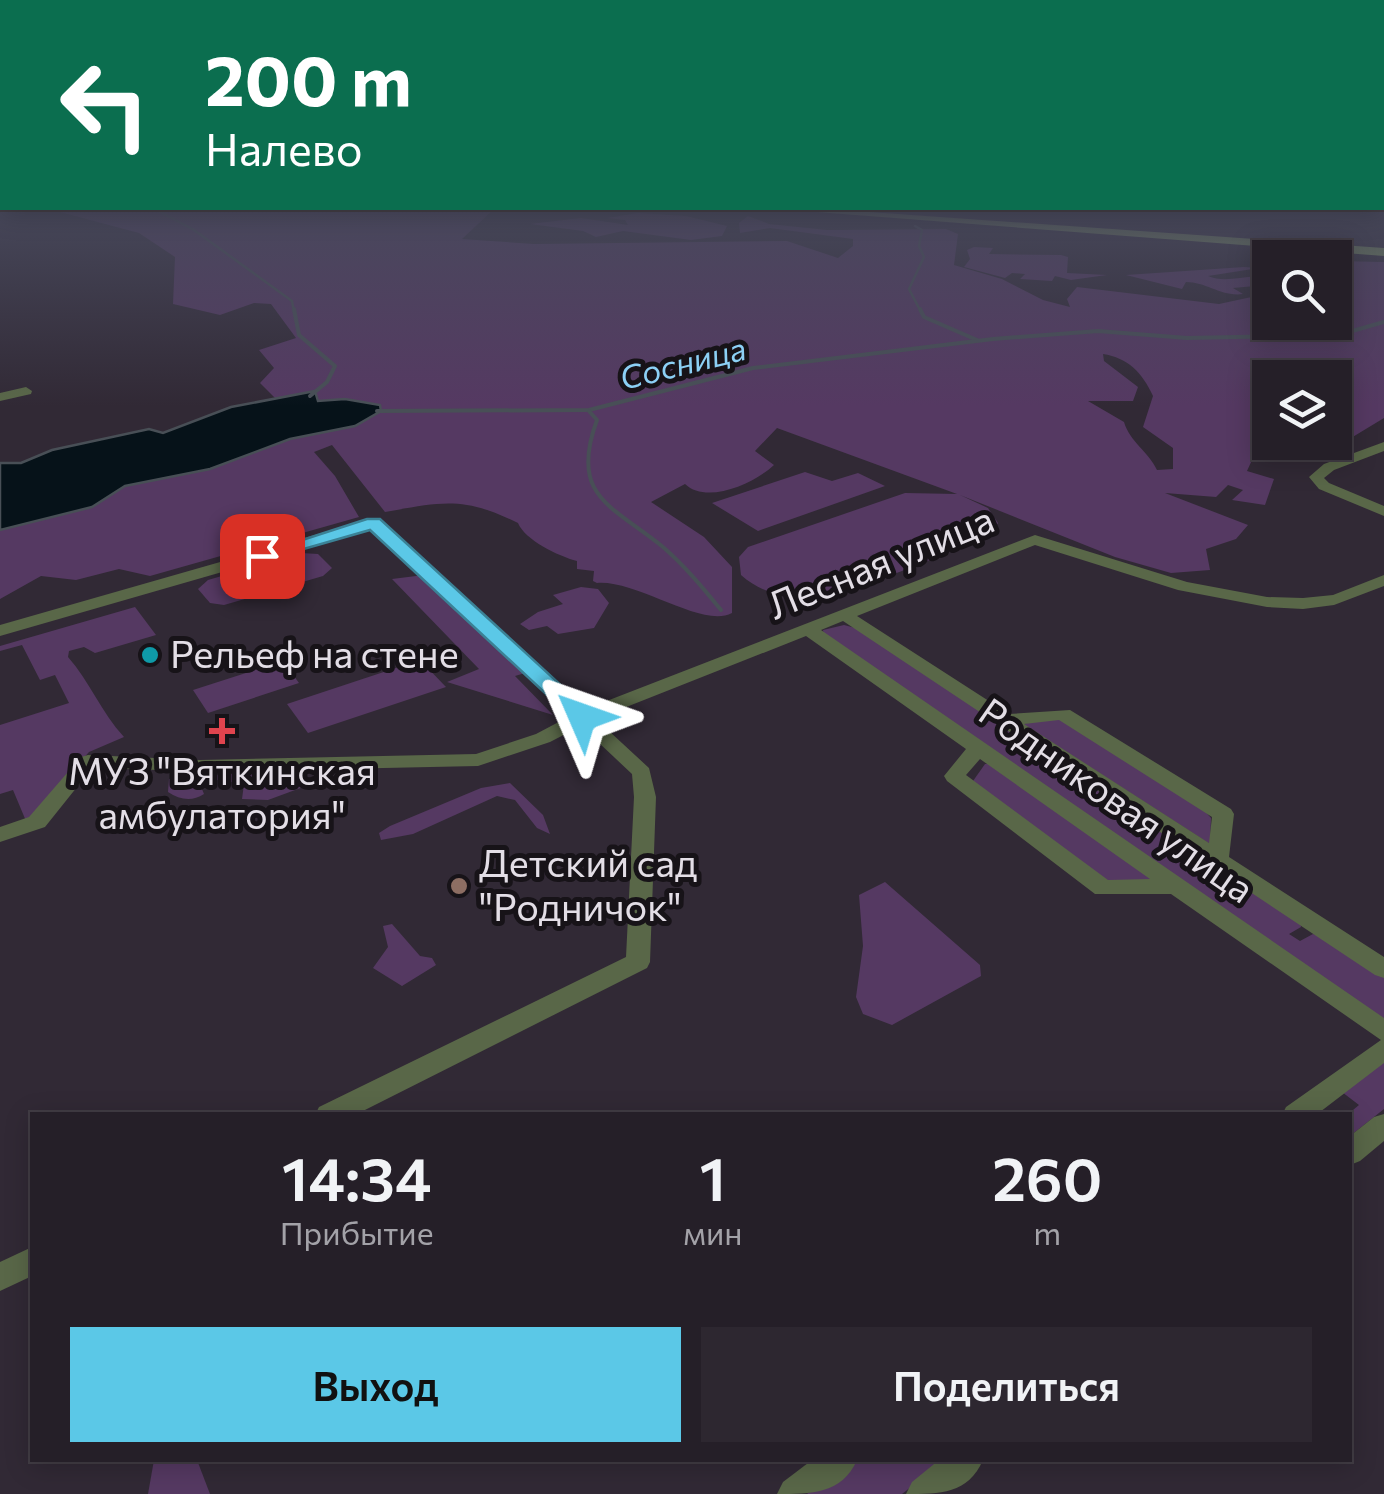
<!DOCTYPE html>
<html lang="ru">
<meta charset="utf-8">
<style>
body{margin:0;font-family:Commissioner,sans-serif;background:#2d2730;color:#f1f3f6;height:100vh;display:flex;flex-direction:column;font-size:38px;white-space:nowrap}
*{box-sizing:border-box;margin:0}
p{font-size:32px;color:#a3a2a8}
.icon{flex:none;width:55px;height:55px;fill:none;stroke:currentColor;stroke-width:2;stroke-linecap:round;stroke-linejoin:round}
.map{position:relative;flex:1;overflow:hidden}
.side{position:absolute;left:30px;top:1112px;width:1322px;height:350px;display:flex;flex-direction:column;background:#251f28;border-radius:0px;box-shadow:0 5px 25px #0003,0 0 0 2px #423d45}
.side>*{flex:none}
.banner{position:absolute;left:0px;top:0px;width:1385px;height:210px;box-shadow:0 5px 25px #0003,0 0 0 2px #423d45;background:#0b6e4f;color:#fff;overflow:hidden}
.buttons{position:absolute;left:1252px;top:240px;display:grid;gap:20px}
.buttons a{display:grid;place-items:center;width:100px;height:100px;border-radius:0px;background:#251f28;box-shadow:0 5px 25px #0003,0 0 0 2px #423d45;font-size:50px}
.pin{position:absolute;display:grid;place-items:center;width:85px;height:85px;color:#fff;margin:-42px;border-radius:20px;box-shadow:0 5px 15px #0006}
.me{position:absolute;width:110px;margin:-55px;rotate:313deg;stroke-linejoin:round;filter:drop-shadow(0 0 8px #0008)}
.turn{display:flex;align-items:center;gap:35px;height:210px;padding:0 40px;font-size:45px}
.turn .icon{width:130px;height:130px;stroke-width:2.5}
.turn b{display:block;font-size:70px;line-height:85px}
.eta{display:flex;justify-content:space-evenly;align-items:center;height:170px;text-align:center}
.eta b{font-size:60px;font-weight:600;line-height:70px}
.primary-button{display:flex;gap:20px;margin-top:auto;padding:20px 40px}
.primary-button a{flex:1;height:115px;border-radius:0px;background:#5bc8e7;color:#111;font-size:40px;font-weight:600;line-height:115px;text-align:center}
.primary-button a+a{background:#2d2730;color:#f1f3f6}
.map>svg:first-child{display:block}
.green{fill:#553962;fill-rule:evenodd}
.water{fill:#061219;stroke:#484f56;stroke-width:2.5}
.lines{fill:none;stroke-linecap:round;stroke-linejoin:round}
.stream-far1{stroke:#484f56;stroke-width:2.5}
.stream{stroke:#484f56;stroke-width:4}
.street{fill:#596748;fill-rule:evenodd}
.primary{fill:#85a05f;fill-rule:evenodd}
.route{fill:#5bc8e7;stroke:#3b8296;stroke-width:2.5}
.culture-dot{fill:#0f9aa8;stroke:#171318;stroke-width:4}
.health-dot{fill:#e0444e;stroke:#171318;stroke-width:4}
.education-dot{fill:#8d6e63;stroke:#171318;stroke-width:4}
.labels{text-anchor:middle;stroke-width:10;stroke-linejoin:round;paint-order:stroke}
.far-water-label{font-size:32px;font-style:italic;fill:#8cd0f5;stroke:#171318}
.street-label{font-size:38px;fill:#e3dee6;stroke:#171318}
.poi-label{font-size:38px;fill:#e3dee6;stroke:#171318;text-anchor:start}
</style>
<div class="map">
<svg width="1384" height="1494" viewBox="0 0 1384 1494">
<rect width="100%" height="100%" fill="#312935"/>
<!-- green -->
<g class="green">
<path d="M45,208H495L462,239L534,244L787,241L838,258L853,246V239L770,228L740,233L739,223L748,216L769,224L827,230L946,229L958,234L954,265L1002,279L1043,300L1070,307L1067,299L1077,287L1219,304L1270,293V322H1335V261L1384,262V418L1351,438H1335V378H1270V439L1262,438L1247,471L1274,479L1265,505L1232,500L1243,490L1228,485L1216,497L1165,493L1248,525L1236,539L1206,549L1210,570L1171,573L1115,557L960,495L988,508L998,523L993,531C975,544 840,597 820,598C791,600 762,594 741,575L739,557L748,547L905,493L957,494L777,428L755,451L774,465C755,483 707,505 685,484L651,502L704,537L732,567V613C702,629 638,580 597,583L593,581L594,571L577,569V561C558,556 525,540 518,523C463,496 442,502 385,512L332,445L314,452L335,476L359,517L150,576L119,569L76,580L41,576L0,599V530L92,507L125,486L210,469L290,439L355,426L381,411L345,399L317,401L314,391L277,400L260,383L274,368L259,350L296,338L271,304L254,303L220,315L173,304L175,257L139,233ZM1103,354C1128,358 1142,372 1153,396L1143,427L1173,448V469L1157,470C1148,451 1130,442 1124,422L1088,401H1133L1138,387L1104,361Z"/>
<path d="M638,213L686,216L727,226L722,236L691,240L623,231L596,237L583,231L530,224L581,218L628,225L625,220L607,218Z"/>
<path d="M974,247L993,248L989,254L1061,255L1068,257L1067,273L1107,275L1071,280L1055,276L1052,281L1020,279L1025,274L1012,273L1005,278L964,267L970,259L967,250Z"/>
<path d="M1244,267L1259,268L1208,276C1227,284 1244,274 1264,277L1255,286L1233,288L1243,294C1221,297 1207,282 1186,282L1182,289L1126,275Z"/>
<path d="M805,472L832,481L858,473L885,486L758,531L712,503Z"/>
<path d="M301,553L318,554L332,568L323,576L224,605L210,603L198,589L208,580Z"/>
<path d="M424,575L525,673L515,676L553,715L447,682L479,669L392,579Z"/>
<path d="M581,587L598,589L609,603L594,628L558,634L547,626L529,630L520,624L538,612L563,604L553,595Z"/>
<path d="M135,607L156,635L95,653L84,647L69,651L68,657C90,682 101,712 124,737L89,752L26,821L13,790L0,794V725L69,703L55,675L40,680L22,645L0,651V646Z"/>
<path d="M844,625L863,630L1300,920L1301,927L1289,934L1300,941L1313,934L1327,937L1384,975V1022L824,637L823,630Z"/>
<path d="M420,660L446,687L308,733L287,704Z"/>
<path d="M283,661L299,683L208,713L193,690Z"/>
<path d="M1052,718L1064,721L1203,809L1211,818L1210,844L1023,724Z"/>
<path d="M985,764H995L1153,877L1148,883L1104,880L973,781Z"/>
<path d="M269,771L301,777L306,786L268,800L242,799L244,784L218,780L200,784L204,794C192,802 180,800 168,792L169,779Z"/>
<path d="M510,783L543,815L550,834L537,828L515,800L497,796L413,834L381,840L379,833L390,826L481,788Z"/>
<path d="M885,882L980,965L981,976L892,1025L863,1014L856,997L863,946L859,895Z"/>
<path d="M392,924L420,956L432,958L436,965L402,986L373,968L388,947L383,926Z"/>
<path d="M1384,1058V1109L1350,1136L1347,1115L1359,1105L1342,1092Z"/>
<path d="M154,1460H197L210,1494H148Z"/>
<path d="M852,1460H945L902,1494H807Z"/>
</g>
<!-- water -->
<path class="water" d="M315,391L318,401L345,399L380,405L381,411L355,426L290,439L210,469L125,486L92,507L0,530V463H21L52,450L149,429L163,433L231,407Z"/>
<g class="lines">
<!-- stream-far1 -->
<g class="stream-far1">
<path d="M153,208L194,230L292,301L294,312"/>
<path d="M915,226L922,230L919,246L924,257L909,289L921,312"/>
</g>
<!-- stream -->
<g class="stream">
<path d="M294,309L299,335L335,366L327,382L310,396"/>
<path d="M920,309L924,317L977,340"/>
<path d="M377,411L589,410L753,368L993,339L1098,331L1187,338L1338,335L1384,322"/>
<path d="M589,411L597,420C569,496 611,505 663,547C685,566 703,588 721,610"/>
</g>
<!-- street -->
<g class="street">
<path d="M26,387L32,391L31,394L0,401V393Z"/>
<path d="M1384,442V451L1334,470L1324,478L1329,483L1384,506V516L1319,489L1309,477L1324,464Z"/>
<path d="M374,518L379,520L586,709L1035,535L1187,582L1267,597L1303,598L1333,595L1384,575V586L1334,605L1303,609L1267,607L1178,590L1035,545L857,616L1009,714L1070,710L1231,809L1234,814L1229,857L1384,957V978L1375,975L843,621L821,630L1384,1018V1063L1316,1115H1282L1286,1107L1381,1040L1171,894H1095L947,781L944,776L966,749L806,636L596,719L649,768L656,797L650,962L647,968L355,1115H315L319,1107L626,957L634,797L632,774L581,726L550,742L478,766L200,772L93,767L45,827L0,842V827L29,817L81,757L88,755L200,760L476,754L536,734L570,716L371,529L0,636V625ZM1059,720L1212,817L1209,843L1024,724ZM980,759L1150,879L1108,880L966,775Z"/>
<path d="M1384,1114V1141L1360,1161L1350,1165V1136L1374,1117Z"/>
<path d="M32,1247V1276L0,1291V1262Z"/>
<path d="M812,1460H857C842,1494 811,1494 777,1494L783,1482Z"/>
<path d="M939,1460H983C968,1494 940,1494 906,1494L912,1482Z"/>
</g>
<!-- primary -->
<path class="primary" d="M765,208H812L1384,248V256Z"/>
</g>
<!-- sky -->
<linearGradient id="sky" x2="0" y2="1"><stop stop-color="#1b171d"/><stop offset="0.49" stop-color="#48495c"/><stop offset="1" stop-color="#48495c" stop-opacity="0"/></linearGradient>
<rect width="1384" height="406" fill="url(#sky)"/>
<!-- route -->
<path class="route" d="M367,519H380L590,712V721H575L370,530L262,561L253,556Z"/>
<!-- markers -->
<circle class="culture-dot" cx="150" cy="655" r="10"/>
<path class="health-dot" d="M217 716h10v10h10v10h-10v10h-10v-10h-10v-10h10z"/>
<circle class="education-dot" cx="459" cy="886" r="10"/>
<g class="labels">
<!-- far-water labels -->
<g class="far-water-label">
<text transform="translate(683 364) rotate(-14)" y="11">Сосница</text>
</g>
<!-- street labels -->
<g class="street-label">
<text transform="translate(881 563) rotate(-22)" y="13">Лесная улица</text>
<text transform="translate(1116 801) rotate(35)" y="13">Родниковая улица</text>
</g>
<!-- poi labels -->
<g class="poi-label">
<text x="170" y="668">Рельеф на стене</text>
<text x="222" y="785" text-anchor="middle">МУЗ "Вяткинская<tspan x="222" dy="44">амбулатория"</tspan></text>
<text x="479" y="877">Детский сад<tspan x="479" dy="44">"Родничок"</tspan></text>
</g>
</g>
</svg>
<div class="buttons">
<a><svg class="icon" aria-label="search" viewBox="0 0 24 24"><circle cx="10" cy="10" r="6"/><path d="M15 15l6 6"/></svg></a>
<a><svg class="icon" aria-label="layers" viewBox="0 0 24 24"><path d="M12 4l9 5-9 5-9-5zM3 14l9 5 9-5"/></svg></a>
</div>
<div class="pin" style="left:262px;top:556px;background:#d93025"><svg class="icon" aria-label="arrive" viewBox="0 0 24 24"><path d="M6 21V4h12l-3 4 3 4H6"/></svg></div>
<svg class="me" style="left:582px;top:717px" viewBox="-20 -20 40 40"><path d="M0-17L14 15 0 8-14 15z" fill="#5bc8e7" stroke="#fff" stroke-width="4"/></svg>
<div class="banner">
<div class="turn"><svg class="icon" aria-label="left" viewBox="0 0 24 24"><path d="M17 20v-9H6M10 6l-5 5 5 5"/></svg><div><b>200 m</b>Налево</div></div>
</div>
<section class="side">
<div class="eta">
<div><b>14:34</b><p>Прибытие</p></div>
<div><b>1</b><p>мин</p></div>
<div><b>260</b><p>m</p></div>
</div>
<div class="primary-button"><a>Выход</a><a>Поделиться</a></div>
</section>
</div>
